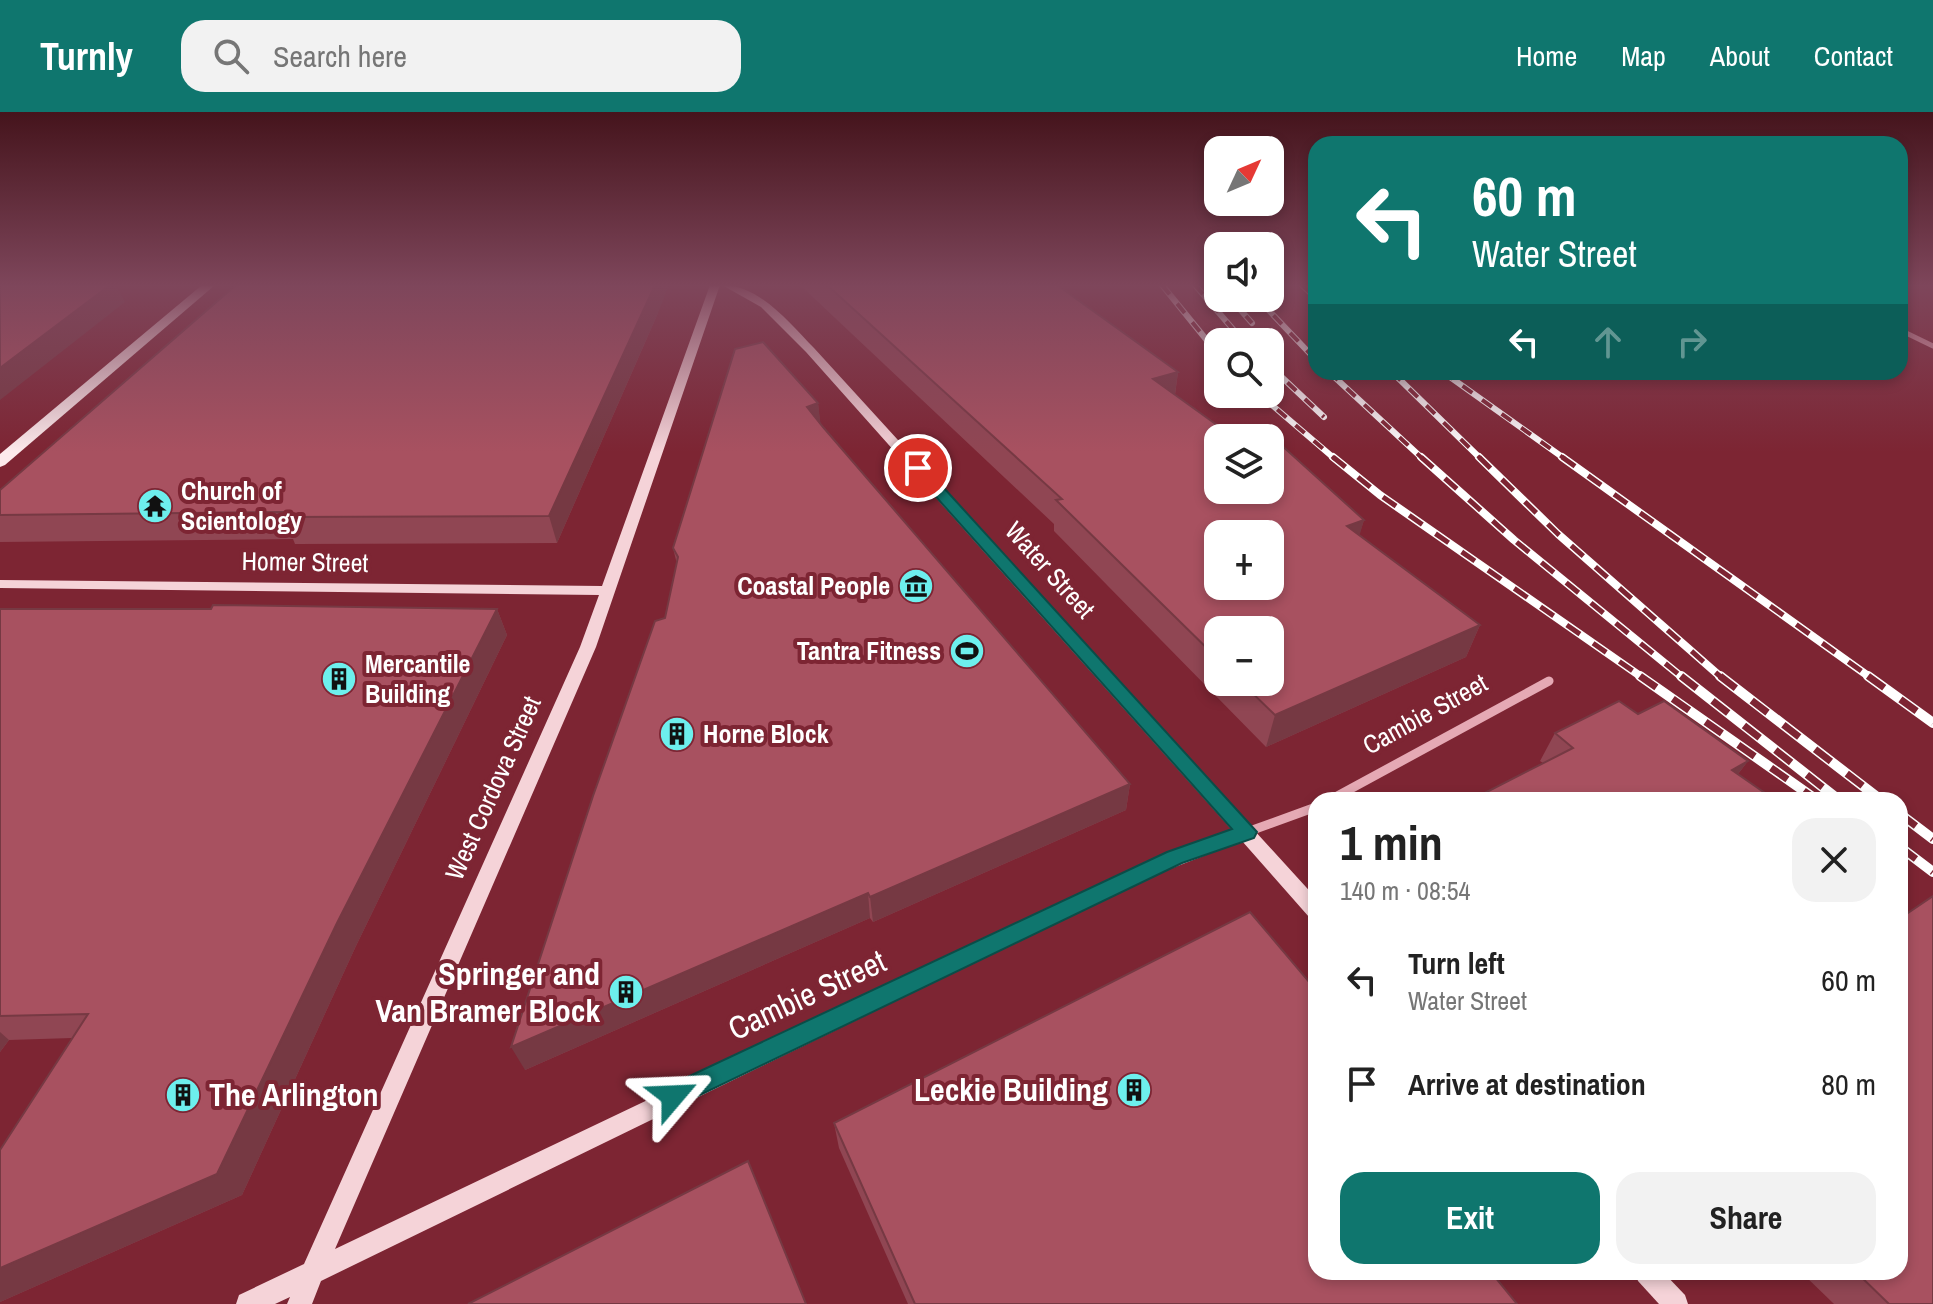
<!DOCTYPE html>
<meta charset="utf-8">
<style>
body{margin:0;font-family:"Archivo Narrow",sans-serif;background:#f2f2f2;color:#222;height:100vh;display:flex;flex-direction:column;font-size:30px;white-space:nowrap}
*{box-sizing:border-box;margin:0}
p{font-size:26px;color:#767676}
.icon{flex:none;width:44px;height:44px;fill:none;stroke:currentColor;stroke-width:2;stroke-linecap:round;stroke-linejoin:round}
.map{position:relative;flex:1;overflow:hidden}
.panel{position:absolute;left:1308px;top:680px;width:600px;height:488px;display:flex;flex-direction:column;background:#fff;border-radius:24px;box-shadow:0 4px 12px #0003}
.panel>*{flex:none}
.guide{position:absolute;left:1308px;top:24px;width:600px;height:244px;border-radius:24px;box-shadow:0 4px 12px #0003;background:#0f766e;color:#fff;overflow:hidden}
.needle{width:52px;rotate:46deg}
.controls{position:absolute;left:1204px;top:24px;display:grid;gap:16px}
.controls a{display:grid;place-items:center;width:80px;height:80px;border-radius:16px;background:#fff;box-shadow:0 4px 12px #0003;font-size:40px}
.pin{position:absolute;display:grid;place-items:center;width:68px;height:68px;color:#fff;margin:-34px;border:4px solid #fff;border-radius:50%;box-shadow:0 2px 8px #0007}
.me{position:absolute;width:88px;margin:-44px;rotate:64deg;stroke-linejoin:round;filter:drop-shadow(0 0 6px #0008)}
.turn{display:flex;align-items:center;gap:28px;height:168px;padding:0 32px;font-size:36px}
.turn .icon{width:104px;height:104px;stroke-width:2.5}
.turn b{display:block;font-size:56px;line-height:68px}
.lanes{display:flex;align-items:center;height:76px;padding:0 32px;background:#0003;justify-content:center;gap:40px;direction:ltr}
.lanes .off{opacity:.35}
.round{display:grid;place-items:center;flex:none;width:84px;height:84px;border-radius:24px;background:#f2f2f2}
.summary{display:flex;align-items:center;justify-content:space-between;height:136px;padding:0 32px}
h1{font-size:48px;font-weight:800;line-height:60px}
.action{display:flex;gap:16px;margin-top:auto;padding:16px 32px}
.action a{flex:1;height:92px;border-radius:24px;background:#0f766e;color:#fff;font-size:32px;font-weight:800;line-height:92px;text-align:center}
.action a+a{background:#f2f2f2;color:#222}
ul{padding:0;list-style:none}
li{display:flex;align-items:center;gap:24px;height:104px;padding:0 32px}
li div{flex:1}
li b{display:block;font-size:30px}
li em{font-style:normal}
header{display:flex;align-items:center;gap:48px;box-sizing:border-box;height:112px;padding:0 40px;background:#0f766e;color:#fff}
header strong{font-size:38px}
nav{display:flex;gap:44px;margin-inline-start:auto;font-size:28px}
.search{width:560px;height:72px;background:#f2f2f2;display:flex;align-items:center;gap:20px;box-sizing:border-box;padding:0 28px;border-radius:24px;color:#767676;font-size:30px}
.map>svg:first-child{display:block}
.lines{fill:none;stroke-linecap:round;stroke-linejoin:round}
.street-far1{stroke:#e5a9b4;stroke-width:5}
.street{stroke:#e5a9b4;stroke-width:9}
.secondary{fill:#f5d3d8;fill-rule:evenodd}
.primary{fill:#fdeaec;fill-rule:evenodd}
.rail-far2-casing{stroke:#fff;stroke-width:6}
.rail-far1-casing{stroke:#fff;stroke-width:8}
.rail-casing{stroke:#fff;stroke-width:10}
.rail-far2{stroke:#7d2533;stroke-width:4;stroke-dasharray:12;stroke-linecap:butt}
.rail-far1{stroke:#7d2533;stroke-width:5;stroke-dasharray:16;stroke-linecap:butt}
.rail{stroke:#7d2533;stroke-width:7;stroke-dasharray:20;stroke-linecap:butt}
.wall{fill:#904653;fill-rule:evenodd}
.shaded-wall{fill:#763943}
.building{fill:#a85160;stroke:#763943;stroke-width:2;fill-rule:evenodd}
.route{fill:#0f766e;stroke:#0a4d48;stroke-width:2}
.labels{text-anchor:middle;stroke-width:8;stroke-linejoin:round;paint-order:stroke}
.poi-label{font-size:26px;font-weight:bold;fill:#fff;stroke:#7d2533;text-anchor:start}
.street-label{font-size:26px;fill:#fff;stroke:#7d2533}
.near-poi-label{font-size:32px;font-weight:bold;fill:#fff;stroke:#7d2533;text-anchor:end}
.near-street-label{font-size:32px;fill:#fff;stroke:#7d2533}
</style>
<header>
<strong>Turnly</strong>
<div class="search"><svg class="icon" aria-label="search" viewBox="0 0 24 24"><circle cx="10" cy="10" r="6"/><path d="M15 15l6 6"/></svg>Search here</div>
<nav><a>Home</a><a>Map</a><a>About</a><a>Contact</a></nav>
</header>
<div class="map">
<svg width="1933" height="1192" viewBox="0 0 1933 1192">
<rect width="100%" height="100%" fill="#7d2533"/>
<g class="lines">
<!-- street-far1 -->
<path class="street-far1" d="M1900,218L1933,234"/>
<!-- street -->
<g class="street">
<path d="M1330,688L1549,569"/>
<path d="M1247,720L1316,695"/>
</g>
<!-- secondary -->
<g class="secondary">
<path d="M710,173H720L596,535L335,1137L1138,754L1232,718L806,240L761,195L722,173C760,173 789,211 814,236L1316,786V807L1309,805L1242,729L1152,764L321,1169L312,1192H287L290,1185L275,1192H236L239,1183L304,1152L580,535L599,483L0,476V468L602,474Z"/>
<path d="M1635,1160H1663L1685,1183L1688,1192H1659L1638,1169Z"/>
</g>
<!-- primary -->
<path class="primary" d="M202,173H215L5,353L0,355V342Z"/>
<!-- rail-far2 casing -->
<g class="rail-far2-casing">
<g id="rail-far2">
<path d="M1162,173L1218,242"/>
<path d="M1195,173L1244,230"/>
<path d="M1302,173L1316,186"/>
<path d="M1230,186L1252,211"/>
<path d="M1257,186L1316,248"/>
<path d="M1270,254L1324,305"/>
<path d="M1329,260L1423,347"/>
<path d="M1392,260L1481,347"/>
<path d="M1443,260L1565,347"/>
<path d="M1259,282L1335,347"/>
</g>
</g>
<!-- rail-far1 casing -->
<g class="rail-far1-casing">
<g id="rail-far1">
<path d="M1333,345L1380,383L1643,566"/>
<path d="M1421,345L1514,428L1683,566"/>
<path d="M1479,345L1558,422L1722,566"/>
<path d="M1562,345L1871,566"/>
</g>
</g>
<!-- rail casing -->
<g class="rail-casing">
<g id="rail">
<path d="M1640,564L1817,688"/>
<path d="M1681,564L1839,688"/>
<path d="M1720,564L1881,688"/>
<path d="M1868,564L1933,611"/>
<path d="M1900,702L1933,727"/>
<path d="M1900,735L1933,760"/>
</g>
</g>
<!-- rail-far2 -->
<use href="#rail-far2" class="rail-far2"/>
<!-- rail-far1 -->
<use href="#rail-far1" class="rail-far1"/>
<!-- rail -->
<use href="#rail" class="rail"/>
</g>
<!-- wall -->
<g class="wall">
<path d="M800,173H1057L1178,260L1175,283L1235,326L1364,408L1359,423L1480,513L1466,545L1266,635L1054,419V412ZM1218,518L1270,570H1218Z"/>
<path d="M658,201L557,431L295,432L293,427L0,430V378Z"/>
<path d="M818,291L820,312L1130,672L1126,698L873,810L870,806L525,958L665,506L677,452L673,436Z"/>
<path d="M0,497H497L507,523L355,836L242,1083L0,1190V1038L72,926L9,928L0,940Z"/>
<path d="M1638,602L1748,649L1738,662L1543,651L1540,649L1555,621Z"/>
<path d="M834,1011L1316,1160L1517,1192H908L839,1036Z"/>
<path d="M1801,1160H1900L1933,1192H1834Z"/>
</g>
<!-- shaded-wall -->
<g class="shaded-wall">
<path d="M110,173H116L125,190L0,288V256Z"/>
<path d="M655,173H669L658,201L557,431L549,404Z"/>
<path d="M1178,260L1174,289L1153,267Z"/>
<path d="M818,291L821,315L807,295Z"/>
<path d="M1364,408L1355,439L1347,414Z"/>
<path d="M497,497L507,523L355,836L242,1083L0,1190V1156L337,811Z"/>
<path d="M1480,513L1466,545L1266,635L1275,603Z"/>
<path d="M1748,649L1727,676L1732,658Z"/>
<path d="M1130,672L1126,698L873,810L870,785Z"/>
<path d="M868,781L870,806L525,958L511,935Z"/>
<path d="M0,920L9,928L0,940Z"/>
</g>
<!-- building -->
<g class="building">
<path d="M0,173H110L0,256Z"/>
<path d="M236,173H655L549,404L281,405L285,400L0,403V378Z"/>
<path d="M827,173H1057L1178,260L1153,267L1235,326H1218V378H1270V326H1253L1268,321L1364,408L1347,414L1480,513L1275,603L1241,570H1270V518H1218V547L1056,388L1062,387ZM1218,422H1270V474H1218Z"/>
<path d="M763,230L818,291L807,295L823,315L1130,672L870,785L868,781L511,935L593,684L655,509L665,506L678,445L673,436L735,237Z"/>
<path d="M213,493L497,497L337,811L217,1062L0,1156V1038L88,902L0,904V497H211Z"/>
<path d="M1619,589L1638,602L1664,589L1748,649L1732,658L1775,688H1471L1573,636L1555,621Z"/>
<path d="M1933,784V1192H1889L1856,1160H1900V803L1902,805Z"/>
<path d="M1250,800L1316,878V1160H1491L1517,1192H915L834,1011Z"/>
<path d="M748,1049L806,1192H468Z"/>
</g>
<!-- sky -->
<linearGradient id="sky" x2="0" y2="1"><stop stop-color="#45141c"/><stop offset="0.51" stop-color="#7e465b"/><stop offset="1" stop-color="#7e465b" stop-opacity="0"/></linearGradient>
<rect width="1933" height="340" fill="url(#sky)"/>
<!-- route -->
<path class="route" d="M918,352L923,353L1257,720L1254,726L1182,751L673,996L664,993L661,984L664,976L1167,740L1232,717L913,359V353Z"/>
<!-- icons -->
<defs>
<g id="temple-disc" transform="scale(1.8)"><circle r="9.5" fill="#6defed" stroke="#7d2533"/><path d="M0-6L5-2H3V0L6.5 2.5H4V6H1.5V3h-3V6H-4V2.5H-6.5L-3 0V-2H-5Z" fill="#111"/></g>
<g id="museum-disc" transform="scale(1.8)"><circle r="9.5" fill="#6defed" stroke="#7d2533"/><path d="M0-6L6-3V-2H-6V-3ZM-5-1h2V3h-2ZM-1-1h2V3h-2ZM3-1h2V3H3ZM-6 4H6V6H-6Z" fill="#111"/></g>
<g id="stadium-disc" transform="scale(1.8)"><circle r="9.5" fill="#6defed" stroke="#7d2533"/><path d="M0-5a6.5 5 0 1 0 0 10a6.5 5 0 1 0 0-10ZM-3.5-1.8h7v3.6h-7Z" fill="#111"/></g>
<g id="building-disc" transform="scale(1.8)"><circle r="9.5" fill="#6defed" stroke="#7d2533"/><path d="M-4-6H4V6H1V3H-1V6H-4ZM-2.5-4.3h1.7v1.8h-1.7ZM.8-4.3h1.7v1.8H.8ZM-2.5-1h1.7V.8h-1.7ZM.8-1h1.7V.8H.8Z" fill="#111"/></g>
</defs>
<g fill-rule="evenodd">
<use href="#temple-disc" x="155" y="394"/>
<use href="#museum-disc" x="916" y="474"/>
<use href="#stadium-disc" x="967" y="539"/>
<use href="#building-disc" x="339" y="567"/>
<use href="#building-disc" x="677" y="622"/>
<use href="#building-disc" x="626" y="880"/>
<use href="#building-disc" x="1134" y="978"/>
<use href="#building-disc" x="183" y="983"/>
</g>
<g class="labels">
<!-- poi labels -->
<g class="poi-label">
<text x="181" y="388">Church of<tspan x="181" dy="30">Scientology</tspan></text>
<text x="890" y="483" text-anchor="end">Coastal People</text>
<text x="941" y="548" text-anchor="end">Tantra Fitness</text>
<text x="365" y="561">Mercantile<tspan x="365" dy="30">Building</tspan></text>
<text x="703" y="631">Horne Block</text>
</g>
<!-- street labels -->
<g class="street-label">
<text transform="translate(305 450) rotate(1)" y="9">Homer Street</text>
<text transform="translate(1050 458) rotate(48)" y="9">Water Street</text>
<text transform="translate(1425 602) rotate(-29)" y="9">Cambie Street</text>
<text transform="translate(493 676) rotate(-66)" y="9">West Cordova Street</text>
</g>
<!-- near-poi labels -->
<g class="near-poi-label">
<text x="600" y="873">Springer and<tspan x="600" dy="37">Van Bramer Block</tspan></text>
<text x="1108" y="989">Leckie Building</text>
<text x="209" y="994" text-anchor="start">The Arlington</text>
</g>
<!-- near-street labels -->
<g class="near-street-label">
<text transform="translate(807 883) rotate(-25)" y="11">Cambie Street</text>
</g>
</g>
</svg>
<div class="controls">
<a><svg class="needle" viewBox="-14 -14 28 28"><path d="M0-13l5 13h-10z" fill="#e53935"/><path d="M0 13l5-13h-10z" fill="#767676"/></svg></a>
<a><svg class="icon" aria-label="sound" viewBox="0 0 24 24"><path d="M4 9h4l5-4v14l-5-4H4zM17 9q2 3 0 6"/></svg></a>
<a><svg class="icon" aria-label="search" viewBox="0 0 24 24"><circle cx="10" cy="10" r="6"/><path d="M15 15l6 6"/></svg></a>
<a><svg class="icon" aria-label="layers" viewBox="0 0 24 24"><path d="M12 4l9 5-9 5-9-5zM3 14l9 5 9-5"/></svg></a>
<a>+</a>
<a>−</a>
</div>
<div class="pin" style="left:918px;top:356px;background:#d93025"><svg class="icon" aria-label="arrive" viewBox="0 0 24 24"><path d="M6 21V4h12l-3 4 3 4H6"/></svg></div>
<svg class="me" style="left:673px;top:984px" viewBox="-20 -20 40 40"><path d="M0-17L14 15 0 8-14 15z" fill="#0f766e" stroke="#fff" stroke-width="4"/></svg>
<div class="guide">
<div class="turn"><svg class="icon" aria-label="left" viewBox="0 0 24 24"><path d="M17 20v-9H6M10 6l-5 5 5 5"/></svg><div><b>60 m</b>Water Street</div></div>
<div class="lanes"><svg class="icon" aria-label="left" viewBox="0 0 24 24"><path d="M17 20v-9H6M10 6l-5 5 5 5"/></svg><svg class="icon off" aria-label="ahead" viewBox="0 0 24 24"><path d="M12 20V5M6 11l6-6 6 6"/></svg><svg class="icon off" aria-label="right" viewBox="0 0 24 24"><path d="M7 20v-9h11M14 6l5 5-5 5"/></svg></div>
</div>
<section class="panel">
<div class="summary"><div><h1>1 min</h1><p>140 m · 08:54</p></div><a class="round"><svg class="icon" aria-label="close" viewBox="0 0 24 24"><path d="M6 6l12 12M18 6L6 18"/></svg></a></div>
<ul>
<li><svg class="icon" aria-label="left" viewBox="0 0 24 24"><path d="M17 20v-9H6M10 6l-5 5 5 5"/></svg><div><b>Turn left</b><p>Water Street</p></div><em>60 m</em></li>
<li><svg class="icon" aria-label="arrive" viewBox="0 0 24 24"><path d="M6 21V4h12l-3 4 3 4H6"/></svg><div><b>Arrive at destination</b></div><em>80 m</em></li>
</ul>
<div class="action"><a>Exit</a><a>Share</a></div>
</section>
</div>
